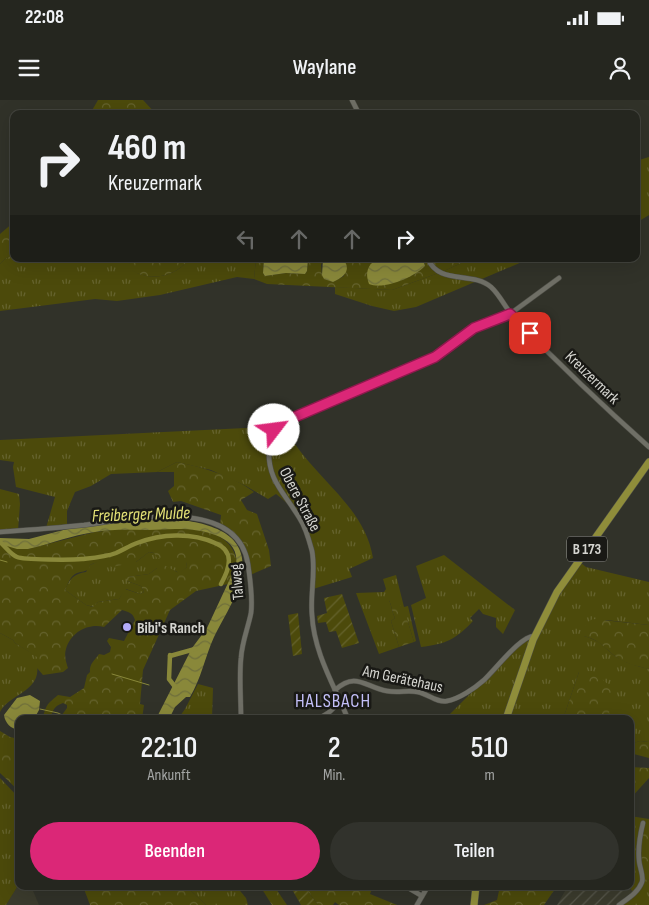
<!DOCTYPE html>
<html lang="de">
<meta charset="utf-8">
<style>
body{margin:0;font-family:"Sofia Sans Condensed",sans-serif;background:#31322c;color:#f1f3f6;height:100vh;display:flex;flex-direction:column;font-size:19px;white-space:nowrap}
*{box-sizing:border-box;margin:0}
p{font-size:16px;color:#a3a5a4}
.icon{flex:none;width:28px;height:28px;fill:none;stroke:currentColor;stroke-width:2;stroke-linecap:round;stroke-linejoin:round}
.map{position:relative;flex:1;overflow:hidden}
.details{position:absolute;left:15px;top:615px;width:619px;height:175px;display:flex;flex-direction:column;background:#25261f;border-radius:10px;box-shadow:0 5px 20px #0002,0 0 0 1px #42433d}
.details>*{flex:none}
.banner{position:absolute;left:10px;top:10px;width:630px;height:152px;border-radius:10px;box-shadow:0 5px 20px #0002,0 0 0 1px #42433d;background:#25261f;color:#f1f3f6;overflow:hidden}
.pin{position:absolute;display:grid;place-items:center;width:42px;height:42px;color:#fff;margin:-21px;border-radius:10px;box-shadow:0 2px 8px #0006}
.me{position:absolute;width:55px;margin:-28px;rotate:60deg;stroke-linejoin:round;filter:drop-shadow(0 0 4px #0008)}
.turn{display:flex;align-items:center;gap:18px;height:105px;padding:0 15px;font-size:22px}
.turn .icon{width:65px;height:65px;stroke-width:2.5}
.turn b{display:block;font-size:35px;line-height:42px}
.lanes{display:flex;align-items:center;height:48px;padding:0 15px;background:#0003;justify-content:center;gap:25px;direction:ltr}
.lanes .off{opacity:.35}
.eta{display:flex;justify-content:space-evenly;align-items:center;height:85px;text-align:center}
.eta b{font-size:30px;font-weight:600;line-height:35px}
.cta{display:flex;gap:10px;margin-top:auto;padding:10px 15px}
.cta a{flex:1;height:58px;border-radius:30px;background:#db2777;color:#fff;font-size:20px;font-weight:600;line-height:58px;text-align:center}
.cta a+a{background:#31322c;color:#f1f3f6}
.status{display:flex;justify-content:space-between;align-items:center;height:35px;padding:0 25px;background:#25261f;direction:ltr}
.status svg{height:14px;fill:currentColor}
header{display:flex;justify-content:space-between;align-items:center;height:65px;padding:0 15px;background:#25261f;font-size:22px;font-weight:600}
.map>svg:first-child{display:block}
.built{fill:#3b3b2d}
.industrial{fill:url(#industrial-furrows)}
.grass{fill:url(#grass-tufts)}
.forest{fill:url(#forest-crowns);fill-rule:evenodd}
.garden{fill:url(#garden-furrows)}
.water{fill:url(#water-waves)}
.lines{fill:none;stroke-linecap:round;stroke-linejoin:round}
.stream{stroke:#89883a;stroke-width:1}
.canal{stroke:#89883a;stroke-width:4.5}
.street-casing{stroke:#4e4e47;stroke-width:5.5}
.primary-casing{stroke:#4e4e47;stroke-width:8}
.street{stroke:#6f6f66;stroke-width:4.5}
.primary{stroke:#8f8d3a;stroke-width:7}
.route-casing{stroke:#8e194d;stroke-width:12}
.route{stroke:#db2777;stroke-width:9}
.poi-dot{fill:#b4acf9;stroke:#191915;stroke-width:2}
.labels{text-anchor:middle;stroke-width:5;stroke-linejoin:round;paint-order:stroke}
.shield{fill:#191915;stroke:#9d9d98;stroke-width:1}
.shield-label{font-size:15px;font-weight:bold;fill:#d5d5d0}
.street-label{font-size:16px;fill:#d5d5d0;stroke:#191915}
.poi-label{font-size:16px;font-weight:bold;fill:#d5d5d0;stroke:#191915;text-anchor:start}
.water-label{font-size:18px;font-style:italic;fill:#e2e075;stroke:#191915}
.quarter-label{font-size:19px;letter-spacing:1px;fill:#c3bff8;stroke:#191915}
</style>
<div class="status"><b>22:08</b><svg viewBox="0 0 49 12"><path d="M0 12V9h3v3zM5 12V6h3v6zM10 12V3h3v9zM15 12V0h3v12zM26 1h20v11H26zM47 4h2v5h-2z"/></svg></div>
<header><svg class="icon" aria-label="menu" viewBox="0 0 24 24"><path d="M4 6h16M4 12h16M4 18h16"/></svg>Waylane<svg class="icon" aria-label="person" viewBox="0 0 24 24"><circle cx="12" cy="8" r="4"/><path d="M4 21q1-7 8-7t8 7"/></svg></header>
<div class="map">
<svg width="649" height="805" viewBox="0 0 649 805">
<defs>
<pattern id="industrial-furrows" width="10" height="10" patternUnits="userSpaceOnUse" patternTransform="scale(1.25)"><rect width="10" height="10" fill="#3b3b2d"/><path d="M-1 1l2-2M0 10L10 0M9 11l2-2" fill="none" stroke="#56564a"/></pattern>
<pattern id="grass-tufts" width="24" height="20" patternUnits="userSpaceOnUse" patternTransform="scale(1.25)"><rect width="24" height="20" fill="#4c4a0b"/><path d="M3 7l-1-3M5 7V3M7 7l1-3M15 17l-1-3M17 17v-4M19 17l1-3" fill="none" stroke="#65632e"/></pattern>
<pattern id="forest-crowns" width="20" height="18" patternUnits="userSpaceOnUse" patternTransform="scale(1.25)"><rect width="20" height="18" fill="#4c4a0b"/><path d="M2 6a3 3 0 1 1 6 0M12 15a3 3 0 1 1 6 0" fill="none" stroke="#65632e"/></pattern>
<pattern id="garden-furrows" width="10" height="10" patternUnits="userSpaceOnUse" patternTransform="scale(1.25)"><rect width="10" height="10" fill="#4c4a0b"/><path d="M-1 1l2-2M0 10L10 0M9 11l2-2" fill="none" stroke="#65632e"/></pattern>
<pattern id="water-waves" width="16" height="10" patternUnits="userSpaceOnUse" patternTransform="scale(1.25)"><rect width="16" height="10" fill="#89883a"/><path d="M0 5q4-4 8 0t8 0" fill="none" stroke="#6f6f3b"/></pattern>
</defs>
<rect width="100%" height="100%" fill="#313229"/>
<!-- built -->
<path class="built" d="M19,784V786H31L39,805H6Z"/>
<!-- industrial -->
<path class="industrial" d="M568,786H627L635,793L619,805H557Z"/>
<!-- grass -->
<g class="grass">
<path d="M649,57V115L636,123V61Z"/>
<path d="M14,154V159H128L132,170C150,182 176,177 189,159H256L254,179L237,177L160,195L117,201L95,199L0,211V164L5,159Z"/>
<path d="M470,159H529L416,207L394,211L372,206L335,194V187L392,190L444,171Z"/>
<path d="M283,322C304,373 364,401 373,458L349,469L352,477L313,489C313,477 314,464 312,453C308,428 296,409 276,394L268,399L246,386L211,370L177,362L157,372L111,374L91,386L75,392L67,411V426L46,428L55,397L16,387L13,367L14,362L0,360V340L268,327L274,329Z"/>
<path d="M0,389L19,394L20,404L18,431L0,432Z"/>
<path d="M149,452L186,461L187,467L179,474L176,471L157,468L149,474L128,477L127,481L141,486L144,492L140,494L126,489L119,499L98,502L94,507L86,505L65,490C70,478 74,474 86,472L90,465L97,462H136Z"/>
<path d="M444,455L515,510L503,534L496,527V518L483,514L479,509L470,518L473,521C455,540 446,544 421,547L411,505L426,498L416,466Z"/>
<path d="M581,463L586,467L649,482V525L606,520L584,536C603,542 602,546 615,556C625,563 637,566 649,569V642L640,641L630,644V619H612L579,572L563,619H509L538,535L563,489Z"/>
<path d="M396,475L404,507L408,506L416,541L414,542L408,522L389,500C392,507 392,512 395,518L391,521L399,547L379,554L356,493L384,492L386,489L383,479Z"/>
<path d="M0,533L13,540L15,543L38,557C37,562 38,568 37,574C33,593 8,596 0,612Z"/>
<path d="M530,538L503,619H445L521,543Z"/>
<path d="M198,584L213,588L212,619H195L191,617L187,619H178L185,609Z"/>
<path d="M0,678L19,698V784L6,805H0Z"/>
<path d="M649,779V805H619Z"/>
<path d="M186,786H236L246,798L248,805H206Z"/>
</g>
<!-- forest -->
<g class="forest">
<path d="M98,0H143L156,14H90Z"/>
<path d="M14,122V154L5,159L0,164V134Z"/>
<path d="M128,159H189C176,177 150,182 131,170Z"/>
<path d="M256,159H264L263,173L265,176L286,173L305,174L307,171L308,159H323L321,165L322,175L333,182L344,176L346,162L343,159L365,161L401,159L375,162L371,185C391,184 409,180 424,167L425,164L423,159H436L445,162L448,159H470L444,171L392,190L267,184L254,179Z"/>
<path d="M177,362C205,368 231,375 254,392L241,400L247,410L257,414L269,450L271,466L250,475L243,447L220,426L221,415L181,401L173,402L168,391L174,386V372H157Z"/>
<path d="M176,428C202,430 232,432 237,462L228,484L196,491L170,510L143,570L140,604L144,605L142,619H59L67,608V605L63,603C54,606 53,610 50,619H42C48,603 45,606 58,595L70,597L84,588L87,575L90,572C89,564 95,560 99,554L104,555L110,552L111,547L107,541L109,538L124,541L135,520C133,513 129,512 122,510L104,527C88,523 71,532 66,549C64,555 66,562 68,568L63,572L43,575L37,568V557L15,543L13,540L0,533V444L28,449L95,432L120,429ZM149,452L154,453L157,458L186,462L187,467L179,473L164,465L157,468L149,474L127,477V481L141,486L144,492L140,494L125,489L119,499L98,502L93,507L86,505L65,490C68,484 70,476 77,473C82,471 85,472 89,469L90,465C98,461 104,461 112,467L136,462Z"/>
<path d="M392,496L397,497L408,522L414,542L399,547L391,521L395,518C392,512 392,507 389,500Z"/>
<path d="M593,519L649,525V569C637,566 625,564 615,556C602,546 601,541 584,536C582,530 587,521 593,519Z"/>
<path d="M592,571L616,591L609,613L612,619H563L579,572Z"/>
<path d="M0,631L10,637L19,639V691L0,673Z"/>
<path d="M640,641L649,642V658L630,653V644Z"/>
<path d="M630,667L649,668V678L630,699Z"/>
<path d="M630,716L649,719V779L635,793L627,786H630Z"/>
<path d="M83,786H186L206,805H90Z"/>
<path d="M260,786H274L287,805H272Z"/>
<path d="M304,786H373L370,794L397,805H339L335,802L333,805H318Z"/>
<path d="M500,786H557L544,805H484L497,800Z"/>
</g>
<!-- garden -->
<g class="garden">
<path d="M342,494L359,543L342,548L336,531L329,532L326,522L318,523L317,516L327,513L324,498Z"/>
<path d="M298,513L302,554L293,556L288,515Z"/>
<path d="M290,786H304L318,805H301Z"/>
</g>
<!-- water -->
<g class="water">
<path d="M264,159H308L307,171L305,174L286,173L265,176L263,173Z"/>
<path d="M323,159H343C352,170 344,177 333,182L324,179L322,175Z"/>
<path d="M401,159H423L425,166C414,177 385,190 369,184C366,176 366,168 373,162Z"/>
<path d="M165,418C207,422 257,431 239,486C233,504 222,520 214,537C205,557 201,579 190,597H186L175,607L169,619H156L192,548L207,528L235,468C245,435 198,428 175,429C166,429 157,430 148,430C130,430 113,429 95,432C72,435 50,444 28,449H17L0,444V438L29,439L71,428L118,421Z"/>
<path d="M30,595L40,601L39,610L34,619H19V630C11,629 5,623 4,615L17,598Z"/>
</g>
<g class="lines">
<!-- stream -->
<g class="stream">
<path d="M0,460L7,462"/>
<path d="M112,574L149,585"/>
<path d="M40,609L58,613L66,617"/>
</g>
<!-- canal -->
<g class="canal">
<path d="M0,442C6,447 10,454 17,457C24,460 72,460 82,459C92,458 106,457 116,453C123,450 129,446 137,443C161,434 191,432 215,443C235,451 230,468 221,484"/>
<path d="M170,555L169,579L176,588"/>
<path d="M170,556L195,549"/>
</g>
<!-- street casing -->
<g class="street-casing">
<g id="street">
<path d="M352,0L359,14"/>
<path d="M428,159C439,185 472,171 491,187C501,196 507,211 516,220C559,264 603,306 649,347"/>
<path d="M0,432C28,430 56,428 84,425C130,419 237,396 248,464C250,479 253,497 251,513C248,528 242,542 241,558C239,578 241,599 241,619"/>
<path d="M335,590C356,571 365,587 387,591C398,593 408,590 418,592C428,594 437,603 447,601C459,599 475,588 484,580C495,570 522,534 535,536"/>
<path d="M315,619C327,616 332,610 340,601"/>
<path d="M348,619C334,585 314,553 312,515C310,494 316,472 312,451C309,440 306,428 300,419C285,393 267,381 269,348C270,337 273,328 283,322L435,257L474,228L510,214L559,178"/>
<path d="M405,786L422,796"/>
<path d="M417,805L428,786"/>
<path d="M619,805C627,799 638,793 642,782C644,775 639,767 639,759C638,747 640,735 643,723"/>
</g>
</g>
<!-- primary casing -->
<g class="primary-casing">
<g id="primary">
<path d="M506,619L533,540L557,492L649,362"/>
<path d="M474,805L476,786"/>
</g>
</g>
<!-- street -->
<use href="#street" class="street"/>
<!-- primary -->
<use href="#primary" class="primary"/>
</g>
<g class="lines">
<!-- route casing -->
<g class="route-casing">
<path id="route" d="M274,330L283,322L435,257L474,228L510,214L530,233"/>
</g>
<!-- route -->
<use href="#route" class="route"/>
</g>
<!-- markers -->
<circle class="poi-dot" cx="127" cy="527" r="5"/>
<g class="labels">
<!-- shield labels -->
<rect class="shield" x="567" y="436.5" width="40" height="25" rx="4"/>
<g class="shield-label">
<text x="587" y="454">B 173</text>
</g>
<!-- street labels -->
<g class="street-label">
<text transform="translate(593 277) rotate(44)" y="6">Kreuzermark</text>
<text transform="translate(301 399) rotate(62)" y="6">Obere Straße</text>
<text transform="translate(236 482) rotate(-95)" y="6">Talweg</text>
<text transform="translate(403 578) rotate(12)" y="6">Am Gerätehaus</text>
</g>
<!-- poi labels -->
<g class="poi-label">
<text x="137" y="533">Bibi's Ranch</text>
</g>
<!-- water labels -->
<g class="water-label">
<text transform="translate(141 414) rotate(-2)" y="6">Freiberger Mulde</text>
</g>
<!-- quarter labels -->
<g class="quarter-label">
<text x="333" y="607">HALSBACH</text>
</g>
</g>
</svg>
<div class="pin" style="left:530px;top:233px;background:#d93025"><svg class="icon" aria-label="arrive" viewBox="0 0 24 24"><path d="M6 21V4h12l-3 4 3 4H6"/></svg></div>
<svg class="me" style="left:274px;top:330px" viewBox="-20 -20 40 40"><circle r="19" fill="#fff"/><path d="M0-13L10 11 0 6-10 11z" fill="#db2777"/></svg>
<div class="banner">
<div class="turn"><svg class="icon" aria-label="right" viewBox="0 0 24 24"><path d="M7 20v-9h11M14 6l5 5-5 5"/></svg><div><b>460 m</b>Kreuzermark</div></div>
<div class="lanes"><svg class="icon off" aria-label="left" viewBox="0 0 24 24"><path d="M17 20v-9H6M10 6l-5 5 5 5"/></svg><svg class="icon off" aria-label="ahead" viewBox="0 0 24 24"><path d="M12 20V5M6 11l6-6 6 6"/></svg><svg class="icon off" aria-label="ahead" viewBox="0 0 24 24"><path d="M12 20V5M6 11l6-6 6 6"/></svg><svg class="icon" aria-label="right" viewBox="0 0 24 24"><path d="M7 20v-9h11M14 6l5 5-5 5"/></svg></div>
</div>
<section class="details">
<div class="eta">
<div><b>22:10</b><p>Ankunft</p></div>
<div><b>2</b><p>Min.</p></div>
<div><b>510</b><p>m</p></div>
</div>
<div class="cta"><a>Beenden</a><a>Teilen</a></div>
</section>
</div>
